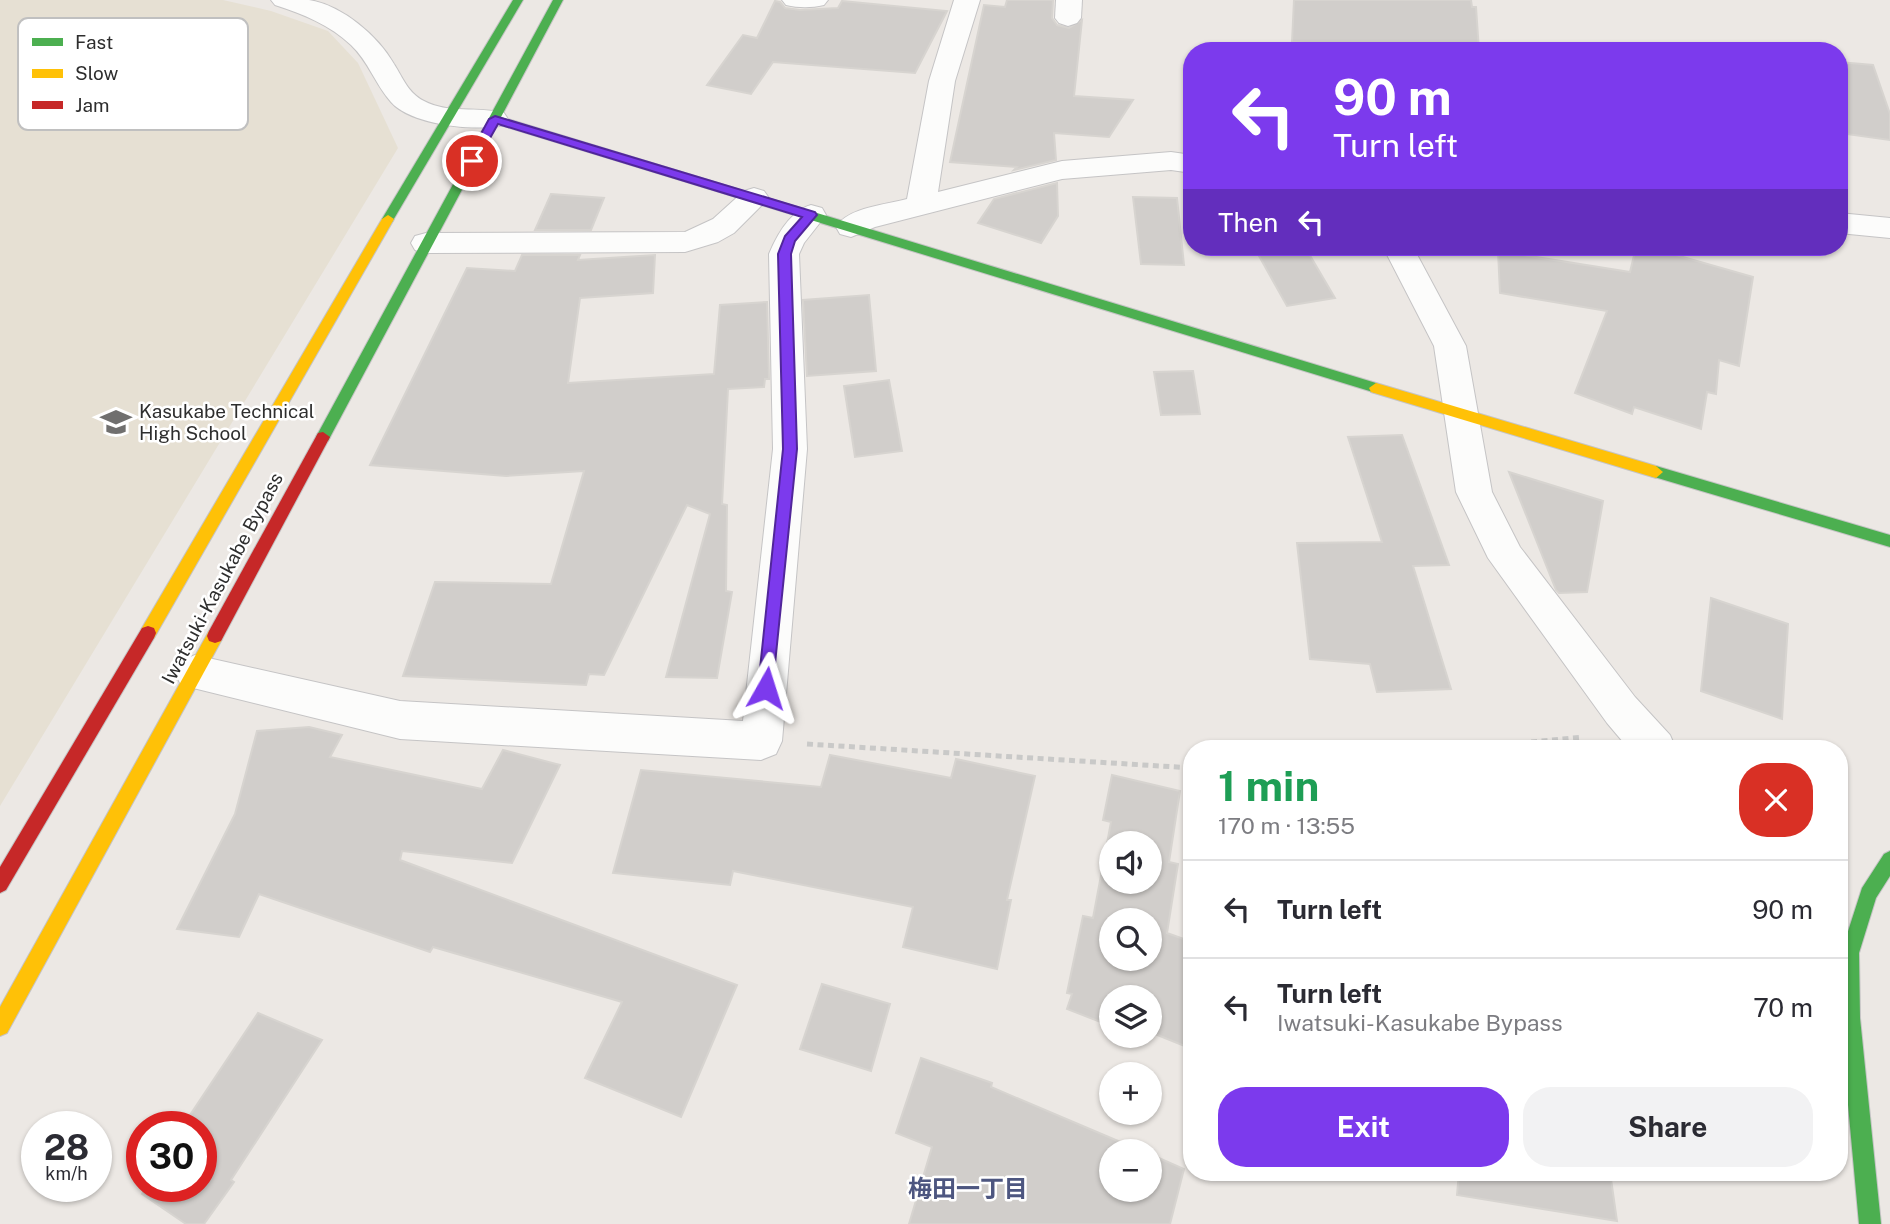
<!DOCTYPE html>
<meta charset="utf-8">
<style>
body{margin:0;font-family:"Public Sans","Noto Sans JP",sans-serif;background:#f2f2f3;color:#2b2b33;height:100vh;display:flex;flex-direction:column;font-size:26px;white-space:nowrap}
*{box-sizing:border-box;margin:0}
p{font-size:23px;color:#7c7c81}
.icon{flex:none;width:38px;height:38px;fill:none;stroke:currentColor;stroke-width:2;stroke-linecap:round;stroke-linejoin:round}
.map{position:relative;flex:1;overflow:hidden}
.sheet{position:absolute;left:1183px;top:740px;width:665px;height:441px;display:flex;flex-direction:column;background:#fff;border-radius:28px;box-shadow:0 2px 5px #0004}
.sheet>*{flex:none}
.top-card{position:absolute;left:1183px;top:42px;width:665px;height:214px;border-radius:28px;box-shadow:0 2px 5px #0004;background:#7c3aed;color:#fff;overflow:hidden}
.controls{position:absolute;left:1099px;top:831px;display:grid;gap:14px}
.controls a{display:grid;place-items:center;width:63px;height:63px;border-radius:50%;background:#fff;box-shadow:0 2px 5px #0004;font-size:35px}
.speed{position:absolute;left:21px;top:1111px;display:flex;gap:14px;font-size:35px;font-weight:700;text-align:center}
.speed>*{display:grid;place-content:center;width:91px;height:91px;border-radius:50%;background:#fff;box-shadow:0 2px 5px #0004;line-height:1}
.speed small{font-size:18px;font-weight:400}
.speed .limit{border:10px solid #d22;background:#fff;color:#111}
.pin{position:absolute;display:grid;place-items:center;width:60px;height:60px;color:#fff;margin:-30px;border:4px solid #fff;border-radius:50%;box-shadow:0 2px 7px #0007}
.me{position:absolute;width:77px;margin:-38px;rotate:6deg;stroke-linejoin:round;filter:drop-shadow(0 0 5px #0008)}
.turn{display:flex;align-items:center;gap:24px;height:147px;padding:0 35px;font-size:32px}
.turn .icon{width:91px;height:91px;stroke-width:2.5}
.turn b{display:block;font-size:49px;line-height:60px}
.then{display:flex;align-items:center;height:66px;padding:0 35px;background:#0003;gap:14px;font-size:26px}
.round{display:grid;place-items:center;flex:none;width:74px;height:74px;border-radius:28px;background:#f2f2f3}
.overview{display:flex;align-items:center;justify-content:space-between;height:119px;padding:0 35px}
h1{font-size:42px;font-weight:700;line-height:52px;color:#1e9e55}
.button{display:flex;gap:14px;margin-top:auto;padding:14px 35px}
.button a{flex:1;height:80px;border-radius:28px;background:#7c3aed;color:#fff;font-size:28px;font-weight:700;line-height:80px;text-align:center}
.button a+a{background:#f2f2f3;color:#2b2b33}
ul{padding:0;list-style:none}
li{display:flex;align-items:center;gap:21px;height:98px;padding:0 35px;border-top:2px solid #e1e1e2}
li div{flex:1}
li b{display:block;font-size:26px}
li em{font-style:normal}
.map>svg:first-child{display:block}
.education{fill:#e6e0d3}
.building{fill:#d1cecb;stroke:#d7d4d0;stroke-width:2;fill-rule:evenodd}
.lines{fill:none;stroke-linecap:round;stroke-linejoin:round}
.street-casing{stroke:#c5c4c5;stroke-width:2}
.fast-casing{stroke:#c5c4c5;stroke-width:2}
.slow-casing{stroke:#c5c4c5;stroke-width:2}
.jam-casing{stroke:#c5c4c5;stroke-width:2}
.path{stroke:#c9c9c8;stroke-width:5;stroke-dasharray:6 4.5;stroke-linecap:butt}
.street{fill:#fcfcfb;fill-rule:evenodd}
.fast{fill:#4caf50;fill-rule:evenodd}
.slow{fill:#ffc107;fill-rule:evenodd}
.jam{fill:#c62828;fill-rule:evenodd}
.route{fill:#7c3aed;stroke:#51269a;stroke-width:2}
.labels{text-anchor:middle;stroke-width:5;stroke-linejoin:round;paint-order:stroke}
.poi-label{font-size:19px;fill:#2e2e2e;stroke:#fff;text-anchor:start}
.street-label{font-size:19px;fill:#2e2e2e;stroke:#fff}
.near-neighbourhood-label{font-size:24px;font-weight:bold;fill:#4d5680;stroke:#fff}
.key{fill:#fff;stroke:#c0c0c0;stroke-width:2}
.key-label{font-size:19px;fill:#2e2e2e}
</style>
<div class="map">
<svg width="1890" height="1224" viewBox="0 0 1890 1224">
<rect width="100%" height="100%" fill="#ece8e4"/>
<!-- education -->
<path class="education" d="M0,0H223L271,11L328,31L358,63L398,148L0,806Z"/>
<!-- building -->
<g class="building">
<path d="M1007,0H1053L1052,18L1057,25L1069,28L1082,20L1074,96L1133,100L1109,137L1054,133L1056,160L1014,170L1017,167L950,162L984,5L1005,7Z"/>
<path d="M1294,0H1471L1472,7H1476L1479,51H1409L1292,42Z"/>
<path d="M775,1L780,2L785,8L800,10L838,8L842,1L947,11L915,73L773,62L751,94L707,85L743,35L757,38Z"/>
<path d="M1839,62L1873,65L1890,114V140L1839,133Z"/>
<path d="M1057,183L1058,216L1041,243L978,223L994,199Z"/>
<path d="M551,194L604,198L591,230H535Z"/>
<path d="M1133,197L1177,198L1184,265L1141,264Z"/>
<path d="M1254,247H1305L1335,298L1287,306Z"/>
<path d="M1636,247H1678L1676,255L1753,277L1739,366L1719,360L1716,394L1707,392L1701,429L1634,407L1632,414L1575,393L1607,311L1500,293L1498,251L1630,272Z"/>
<path d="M522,255H580L578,260L655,255L653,293L580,298L568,383L714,374L720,305L767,302L769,379H765L764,387L728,389L722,504L727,505L726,591L732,592L717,678L666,677L710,514L687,505L604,675L589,674L586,685L403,676L435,582L551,584L584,471L506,476L370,465L467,268L515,271Z"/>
<path d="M869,295L876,371L807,376L803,300Z"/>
<path d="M1193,371L1200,414L1161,415L1154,372Z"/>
<path d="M889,380L902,451L855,457L844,386Z"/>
<path d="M1402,435L1449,565L1413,566L1451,689L1377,692L1370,664L1310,659L1297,543L1382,542L1348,437Z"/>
<path d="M1509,472L1603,501L1587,592L1559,593L1556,590Z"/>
<path d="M1711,598L1788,624L1782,719L1701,691Z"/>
<path d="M309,727L342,735L330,757L482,789L503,750L560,765L512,863L402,851L400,860L737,985L681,1117L585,1078L622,1002L433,947L430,952L259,894L239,937L177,929L235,814L257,731Z"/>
<path d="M830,755L951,778L956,759L1035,776L1007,900H1011L997,969L903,947L913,907L733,871L730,885L613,873L641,770L821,787Z"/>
<path d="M1112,775L1180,791L1169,862L1178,864L1167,933L1192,942V1049L1150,1032V998H1111V1026L1067,1009L1072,994L1067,993L1083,916L1093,918L1111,822L1103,820ZM1111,844H1150V882H1111ZM1111,920H1150V959H1111Z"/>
<path d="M822,984L890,1004L871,1071L800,1049Z"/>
<path d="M258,1013L322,1040L231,1180L234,1182L204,1224H186L142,1194L147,1186H201V1127H182Z"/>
<path d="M921,1058L992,1083L991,1087L1144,1152H1111V1190H1150V1154L1184,1169L1170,1224H909L932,1147L896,1133Z"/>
<path d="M1459,1172H1610L1617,1221L1457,1195Z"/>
</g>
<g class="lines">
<!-- street casing -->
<g class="street-casing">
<g id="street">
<path d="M271,0C284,0 297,0 309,0C342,5 378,36 394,64C403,78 408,93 424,101C448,114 478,106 504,113L508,119L504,125C476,132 411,125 391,102C375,84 369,62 351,45C330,25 303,14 275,5Z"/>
<path d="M782,0H828L824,5C811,8 799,8 786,5Z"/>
<path d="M954,0H980L955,81L938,192L1062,161L1171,152L1192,155V173L1171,170L1062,179L875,227L851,237L840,234L836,227C848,207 886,205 907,199L929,81Z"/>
<path d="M1056,0H1082L1081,18L1077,23L1068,26L1059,23L1055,18Z"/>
<path d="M754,188L764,191L769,198L734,233L718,242L685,252L426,253L415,250L411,243L415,236L426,233L685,232L713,219L744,191Z"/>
<path d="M811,205L822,208L826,215L804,243L799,254L807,449L782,741L776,754L761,760L400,739L181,685L175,673L181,661L195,655L400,701L743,721L773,449L769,254C777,235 790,211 811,205Z"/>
<path d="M1839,213L1890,218V238L1839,233Z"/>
<path d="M1383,247H1413L1466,346L1492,492L1520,547L1635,697L1670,735L1676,749H1629L1607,723L1488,558L1456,492L1434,346Z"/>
</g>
</g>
<!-- fast casing -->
<g class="fast-casing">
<g id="fast">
<path d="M513,0H523L392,222H384L382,219Z"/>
<path d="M553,0H563L501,117L1376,383L1383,388L1376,393L497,124L328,441H318L316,437Z"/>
<path d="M1656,466L1890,535V547L1651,476L1649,472L1651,468Z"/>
<path d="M1890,851V876L1876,898L1859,953L1860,1018L1881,1224H1859L1840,1018L1841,953L1862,888L1884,854Z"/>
</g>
</g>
<!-- slow casing -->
<g class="slow-casing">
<g id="slow">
<path d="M388,215L394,219L154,638L148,640L142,638L140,633L142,628L382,219Z"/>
<path d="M1376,383L1656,466L1663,472L1656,478L1371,392L1369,388Z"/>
<path d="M215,629L221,631L223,636L221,641L7,1033L0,1036V1007L209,631Z"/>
</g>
</g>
<!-- jam casing -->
<g class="jam-casing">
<g id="jam">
<path d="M323,432L330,437L221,641L215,643L209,641L207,636L209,631L318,433Z"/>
<path d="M148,626L154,628L156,633L154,638L6,890L0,893V867L142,628Z"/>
</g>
</g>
<!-- path -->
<g class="path">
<path d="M807,744L1192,768"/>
<path d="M1458,749L1583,737"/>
</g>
<!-- street -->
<use href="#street" class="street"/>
<!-- fast -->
<use href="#fast" class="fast"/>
<!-- slow -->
<use href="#slow" class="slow"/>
<!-- jam -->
<use href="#jam" class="jam"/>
</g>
<!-- route -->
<path class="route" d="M495,116L815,212L817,215L795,241L791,254L797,449L772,693L766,695L760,693L758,688L783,449L778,254L785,236L802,217L498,124L476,163H468L466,161L489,119Z"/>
<!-- icons -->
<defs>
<g id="school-bare" transform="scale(2.415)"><path d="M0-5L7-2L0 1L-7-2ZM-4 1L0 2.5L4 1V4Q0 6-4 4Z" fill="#706f6e" stroke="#fff" stroke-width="2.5" paint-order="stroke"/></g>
</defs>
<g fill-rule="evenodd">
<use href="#school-bare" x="116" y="422"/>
</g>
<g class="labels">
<!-- poi labels -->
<g class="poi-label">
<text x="139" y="418">Kasukabe Technical<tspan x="139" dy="22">High School</tspan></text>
</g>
<!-- street labels -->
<g class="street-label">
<text transform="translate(222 578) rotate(-62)" y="7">Iwatsuki-Kasukabe Bypass</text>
</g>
<!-- near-neighbourhood labels -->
<g class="near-neighbourhood-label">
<text x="968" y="1197">梅田一丁目</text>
</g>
</g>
<!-- legend -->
<rect x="18" y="18" width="230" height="112" rx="10" class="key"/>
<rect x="32" y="38" width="31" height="8" fill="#4caf50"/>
<rect x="32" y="69" width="31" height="9" fill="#ffc107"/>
<rect x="32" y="101" width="31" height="8" fill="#c62828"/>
<g class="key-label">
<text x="75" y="49">Fast</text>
<text x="75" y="80">Slow</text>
<text x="75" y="112">Jam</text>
</g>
</svg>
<div class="controls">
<a><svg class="icon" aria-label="sound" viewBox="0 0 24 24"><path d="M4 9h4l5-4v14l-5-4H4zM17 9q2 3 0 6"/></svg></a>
<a><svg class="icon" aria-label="search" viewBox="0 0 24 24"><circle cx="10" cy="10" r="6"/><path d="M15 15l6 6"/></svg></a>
<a><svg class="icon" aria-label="layers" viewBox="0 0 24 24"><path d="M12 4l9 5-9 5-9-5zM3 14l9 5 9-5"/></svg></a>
<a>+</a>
<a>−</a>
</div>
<div class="speed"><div>28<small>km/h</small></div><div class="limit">30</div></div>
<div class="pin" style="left:472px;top:161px;background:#d93025"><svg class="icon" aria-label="arrive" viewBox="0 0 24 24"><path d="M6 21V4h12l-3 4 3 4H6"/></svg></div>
<svg class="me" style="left:766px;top:688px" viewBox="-20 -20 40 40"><path d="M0-17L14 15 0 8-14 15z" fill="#7c3aed" stroke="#fff" stroke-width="4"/></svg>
<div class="top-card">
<div class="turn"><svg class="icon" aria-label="left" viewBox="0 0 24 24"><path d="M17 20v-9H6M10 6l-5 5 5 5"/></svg><div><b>90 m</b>Turn left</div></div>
<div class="then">Then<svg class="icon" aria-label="left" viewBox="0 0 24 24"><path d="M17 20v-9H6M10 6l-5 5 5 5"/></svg></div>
</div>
<section class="sheet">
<div class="overview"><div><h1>1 min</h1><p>170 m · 13:55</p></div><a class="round" style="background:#d93025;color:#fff"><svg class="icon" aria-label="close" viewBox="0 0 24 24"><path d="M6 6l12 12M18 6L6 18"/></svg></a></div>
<ul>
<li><svg class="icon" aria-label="left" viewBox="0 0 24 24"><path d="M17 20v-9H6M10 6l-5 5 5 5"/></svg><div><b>Turn left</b></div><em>90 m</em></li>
<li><svg class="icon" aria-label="left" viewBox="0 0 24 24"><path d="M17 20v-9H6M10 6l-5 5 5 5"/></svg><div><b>Turn left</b><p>Iwatsuki-Kasukabe Bypass</p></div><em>70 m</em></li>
</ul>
<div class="button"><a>Exit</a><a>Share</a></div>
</section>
</div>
